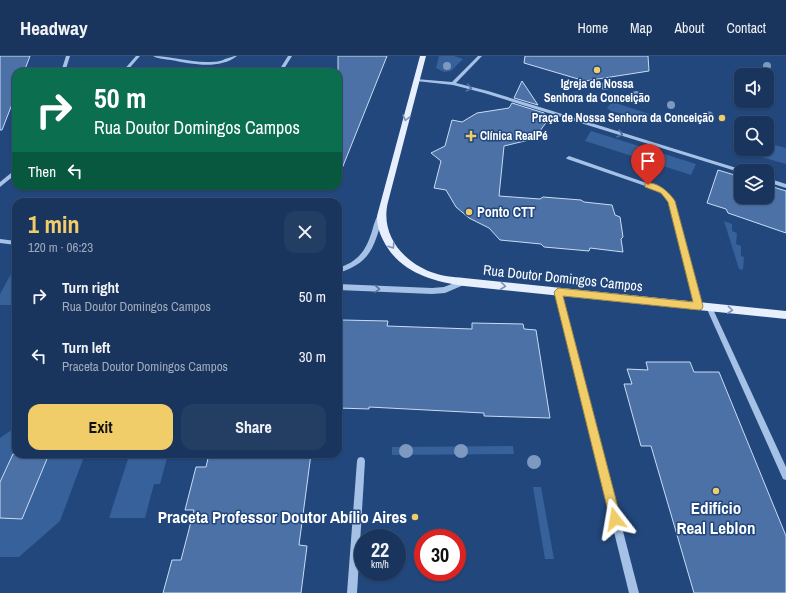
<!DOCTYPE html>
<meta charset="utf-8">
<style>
body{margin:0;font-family:"Archivo Narrow",sans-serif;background:#233d63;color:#f1f3f6;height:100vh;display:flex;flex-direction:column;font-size:15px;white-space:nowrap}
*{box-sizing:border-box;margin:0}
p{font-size:13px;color:#9fabbc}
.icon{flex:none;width:22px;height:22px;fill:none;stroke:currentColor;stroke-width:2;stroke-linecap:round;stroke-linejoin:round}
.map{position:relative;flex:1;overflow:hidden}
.sheet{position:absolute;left:12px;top:142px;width:330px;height:260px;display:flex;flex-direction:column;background:#1a355d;border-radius:12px;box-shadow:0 1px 3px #0004,0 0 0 1px #385072}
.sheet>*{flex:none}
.top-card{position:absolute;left:12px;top:12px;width:330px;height:122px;border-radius:12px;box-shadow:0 1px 3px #0004,0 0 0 1px #385072;background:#0b6e4f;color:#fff;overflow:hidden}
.controls{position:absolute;left:734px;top:12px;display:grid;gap:8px}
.controls a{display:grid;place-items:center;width:40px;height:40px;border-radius:8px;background:#1a355d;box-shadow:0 1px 3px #0004,0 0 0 1px #385072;font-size:20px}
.speed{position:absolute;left:354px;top:473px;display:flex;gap:8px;font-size:20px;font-weight:700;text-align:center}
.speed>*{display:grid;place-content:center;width:52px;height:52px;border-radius:50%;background:#1a355d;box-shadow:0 1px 3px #0004,0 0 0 1px #385072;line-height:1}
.speed small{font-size:10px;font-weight:400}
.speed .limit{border:6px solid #d22;background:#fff;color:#111}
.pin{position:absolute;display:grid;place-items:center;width:34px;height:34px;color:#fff;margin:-41px -17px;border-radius:50% 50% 50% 0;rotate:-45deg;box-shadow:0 0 4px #0007}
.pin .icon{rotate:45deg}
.me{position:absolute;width:44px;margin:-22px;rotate:346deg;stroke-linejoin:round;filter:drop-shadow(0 0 3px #0008)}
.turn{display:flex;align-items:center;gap:14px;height:84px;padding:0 16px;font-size:18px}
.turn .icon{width:52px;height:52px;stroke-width:2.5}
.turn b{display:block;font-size:28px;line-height:34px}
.then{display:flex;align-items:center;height:38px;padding:0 16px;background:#0003;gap:8px;font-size:15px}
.round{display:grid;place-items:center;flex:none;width:42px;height:42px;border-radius:12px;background:#233d63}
.overview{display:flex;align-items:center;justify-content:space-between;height:68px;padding:0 16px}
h1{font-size:24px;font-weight:700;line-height:30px;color:#f1cd69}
.cta{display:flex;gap:8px;margin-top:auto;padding:8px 16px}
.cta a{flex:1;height:46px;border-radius:12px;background:#f1cd69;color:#111;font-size:16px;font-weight:700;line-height:46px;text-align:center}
.cta a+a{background:#233d63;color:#f1f3f6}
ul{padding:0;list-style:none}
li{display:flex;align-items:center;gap:12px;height:60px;padding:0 16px}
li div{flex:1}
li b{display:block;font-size:15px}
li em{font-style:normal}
header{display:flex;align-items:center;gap:24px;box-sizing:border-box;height:56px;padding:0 20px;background:#1a355d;border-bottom:1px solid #385072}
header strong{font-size:19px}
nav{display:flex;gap:22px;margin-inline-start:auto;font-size:14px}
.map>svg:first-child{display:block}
.green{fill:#36619a}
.building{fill:#4b71a6;stroke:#c9dcf5}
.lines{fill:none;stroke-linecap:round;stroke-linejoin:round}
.minor{fill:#a6c1e6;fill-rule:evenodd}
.major{fill:#e7effd;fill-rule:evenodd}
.tree{fill:#7e99bf}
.oneway{stroke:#5072a1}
.oneway2{stroke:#7b93b6}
.route{fill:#f1cd69;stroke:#9d8544}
.poi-dot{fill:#f1cd69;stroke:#22477c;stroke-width:1.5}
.labels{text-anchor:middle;stroke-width:3;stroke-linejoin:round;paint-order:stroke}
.far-poi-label{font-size:12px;font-weight:bold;fill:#fff;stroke:#22477c}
.poi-label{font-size:14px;font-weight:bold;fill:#fff;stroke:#22477c;text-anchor:start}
.street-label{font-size:14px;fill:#fff;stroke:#22477c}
.near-poi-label{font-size:17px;font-weight:bold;fill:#fff;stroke:#22477c}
</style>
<header>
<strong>Headway</strong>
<nav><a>Home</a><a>Map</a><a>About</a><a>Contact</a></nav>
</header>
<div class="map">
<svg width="786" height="537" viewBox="0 0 786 537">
<rect width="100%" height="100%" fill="#22477c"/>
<!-- green -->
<g class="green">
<path d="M439,0H454L463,3L451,15L444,16L436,12Z"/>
<path d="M615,47L619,48L649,58L647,64L611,55L607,52L610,48Z"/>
<path d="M591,75L696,108L691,119L585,85Z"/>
<path d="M767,87L786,92V108L758,100L744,93L759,95L762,93H767Z"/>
<path d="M724,165L732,168V175L737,177L736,188L741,190V200L744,201L743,214L739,213Z"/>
<path d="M11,218L16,219V249H0V238Z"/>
<path d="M16,371V398H85L60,465L19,501H0V382Z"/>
<path d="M513,390L514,398L392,399V391Z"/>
<path d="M167,402L160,428H154L145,462H109L128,403Z"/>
<path d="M533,431H541L554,503H545Z"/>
</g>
<!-- building -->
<g class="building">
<path d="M0,0H30L24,16H16V38L2,74H0Z"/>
<path d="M338,0H387L339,120L338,119Z"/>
<path d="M525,0H648L649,15L585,25L524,7Z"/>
<path d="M522,25L538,49L514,42Z"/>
<path d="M512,47L544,57L548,64L537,79L532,80L529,84L504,90L499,140L540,143L543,141L581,144L584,146L612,149L615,159L620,161L623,181L621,183L623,196L590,192L589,195L544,191L541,188L500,184L489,172L469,162L456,151L446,134L434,132L441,105L431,97L445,90L452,64L462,66L477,57L509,52Z"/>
<path d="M718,114L741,121V141H767V129L786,135V177L728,157L726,153L707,147Z"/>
<path d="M342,264L388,265L387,270L472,273V267L523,268L524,273L536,274L550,362L484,360V357L369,351V353L338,352V268H341Z"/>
<path d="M646,306H690L694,316H719L786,480V537H694L651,390H641L624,328H632L627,313L648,314Z"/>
<path d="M13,398H49L22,463L0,462V426Z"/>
<path d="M209,398H311L299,489L307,490L301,537H163L172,504H181L194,454H185L196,411H206Z"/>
</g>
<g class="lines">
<!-- minor -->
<g class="minor">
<path d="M66,0H70L65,16H61Z"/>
<path d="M136,0H140L126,16H122Z"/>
<path d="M153,0C171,0 188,6 206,6C213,6 220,6 225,3C230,2 232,0 237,0C219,14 192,8 171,4C165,3 158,3 153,0Z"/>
<path d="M288,0H292L282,16H278Z"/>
<path d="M478,0H482L456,27L488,35L743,114L744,115H741V117L739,116L484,37L453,29L416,25L414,24L416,23L452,26Z"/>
<path d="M569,100L658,131L670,139L676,151L702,250L701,252H697L696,250L670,151L666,141L654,133L567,103L566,102Z"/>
<path d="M16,113V118L0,131V126Z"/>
<path d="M767,122L786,128V132L767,126Z"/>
<path d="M380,158L383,160C374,191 371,207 338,217V212C361,205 368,191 374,168C376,164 376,160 380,158Z"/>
<path d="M0,183L16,185V189L0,187Z"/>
<path d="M464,223L466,224L467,226L466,228L445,237L432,238L338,234V228L432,232L444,231Z"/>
<path d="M558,233L561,236L639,537H629L555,236Z"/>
<path d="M709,248L711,249L712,251L786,411V424L783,423L706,251L707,249Z"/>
<path d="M361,401L364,402L365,405L357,537H347L357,405L358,402Z"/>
</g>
<!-- major -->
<path class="major" d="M420,0H426L388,146C380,178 402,205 431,216C441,220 453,221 464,222L786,255V263L464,230C431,225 399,216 383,184C379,176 377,169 377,160Z"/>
</g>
<!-- trees -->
<g class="tree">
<circle cx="447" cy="10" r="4"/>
<circle cx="767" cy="10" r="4"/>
<circle cx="605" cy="30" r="4"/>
<circle cx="636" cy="39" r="4"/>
<circle cx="671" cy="49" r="4"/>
<circle cx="709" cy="60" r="4.5"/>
<circle cx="406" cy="395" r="7"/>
<circle cx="461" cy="395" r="7"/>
<circle cx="534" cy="406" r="7"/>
</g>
<!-- one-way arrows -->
<defs><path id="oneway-chevron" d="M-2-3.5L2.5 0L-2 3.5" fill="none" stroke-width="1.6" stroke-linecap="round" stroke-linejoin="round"/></defs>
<g class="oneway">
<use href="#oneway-chevron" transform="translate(469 32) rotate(13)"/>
<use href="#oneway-chevron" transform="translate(620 78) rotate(17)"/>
<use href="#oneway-chevron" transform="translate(377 233) rotate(3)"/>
</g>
<g class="oneway2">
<use href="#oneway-chevron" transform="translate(406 62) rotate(105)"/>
<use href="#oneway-chevron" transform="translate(392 190) rotate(56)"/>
<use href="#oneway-chevron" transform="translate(503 230) rotate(6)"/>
<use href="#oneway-chevron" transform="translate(730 254) rotate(6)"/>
</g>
<!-- route -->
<path class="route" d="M645,127C657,125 669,136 675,145L703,250L702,253L699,254L563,240L621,463L619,467L615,469L611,467L610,463L554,236L558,232L693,246L668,146L661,137L645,131Z"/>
<!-- markers -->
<g class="poi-dot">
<circle cx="597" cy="14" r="4"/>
<circle cx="722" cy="62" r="4"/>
<path d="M469 74h4v4h4v4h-4v4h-4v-4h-4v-4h4z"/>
<circle cx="469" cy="156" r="4"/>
<circle cx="716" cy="435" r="4"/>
<circle cx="415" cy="461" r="4"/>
</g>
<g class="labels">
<!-- far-poi labels -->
<g class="far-poi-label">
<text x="597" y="32">Igreja de Nossa<tspan x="597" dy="14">Senhora da Conceição</tspan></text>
<text x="714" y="66" text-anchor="end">Praça de Nossa Senhora da Conceição</text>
<text x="480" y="84" text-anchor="start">Clínica RealPé</text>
</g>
<!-- poi labels -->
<g class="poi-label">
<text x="477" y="161">Ponto CTT</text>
</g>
<!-- street labels -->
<g class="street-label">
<text transform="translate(563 222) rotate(6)" y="5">Rua Doutor Domingos Campos</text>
</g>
<!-- near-poi labels -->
<g class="near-poi-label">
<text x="716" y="458">Edifício<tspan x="716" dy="20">Real Leblon</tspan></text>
<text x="407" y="467" text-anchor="end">Praceta Professor Doutor Abílio Aires</text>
</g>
</g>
</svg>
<div class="controls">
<a><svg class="icon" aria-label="sound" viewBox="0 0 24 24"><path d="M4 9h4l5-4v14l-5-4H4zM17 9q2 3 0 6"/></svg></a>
<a><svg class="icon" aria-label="search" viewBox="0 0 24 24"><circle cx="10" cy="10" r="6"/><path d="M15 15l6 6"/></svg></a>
<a><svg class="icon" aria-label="layers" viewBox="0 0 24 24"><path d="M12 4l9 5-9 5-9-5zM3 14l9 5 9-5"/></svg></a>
</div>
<div class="speed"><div>22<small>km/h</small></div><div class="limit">30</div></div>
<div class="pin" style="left:648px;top:129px;background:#d93025"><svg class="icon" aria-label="arrive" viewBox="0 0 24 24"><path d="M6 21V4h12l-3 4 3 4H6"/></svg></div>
<svg class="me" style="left:615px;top:463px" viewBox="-20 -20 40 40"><path d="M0-17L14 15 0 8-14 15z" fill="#f1cd69" stroke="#fff" stroke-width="4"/></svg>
<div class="top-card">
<div class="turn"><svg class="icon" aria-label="right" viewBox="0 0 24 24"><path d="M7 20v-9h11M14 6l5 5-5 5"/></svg><div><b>50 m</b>Rua Doutor Domingos Campos</div></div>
<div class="then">Then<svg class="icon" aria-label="left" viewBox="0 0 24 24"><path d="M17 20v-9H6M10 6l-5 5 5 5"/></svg></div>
</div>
<section class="sheet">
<div class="overview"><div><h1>1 min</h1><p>120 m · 06:23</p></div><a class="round"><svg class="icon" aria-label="close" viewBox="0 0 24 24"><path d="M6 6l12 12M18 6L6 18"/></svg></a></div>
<ul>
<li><svg class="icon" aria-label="right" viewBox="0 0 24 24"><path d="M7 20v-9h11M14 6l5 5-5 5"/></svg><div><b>Turn right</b><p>Rua Doutor Domingos Campos</p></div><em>50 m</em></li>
<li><svg class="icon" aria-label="left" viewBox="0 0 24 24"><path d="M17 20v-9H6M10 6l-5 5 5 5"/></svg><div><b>Turn left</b><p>Praceta Doutor Domingos Campos</p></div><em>30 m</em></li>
</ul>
<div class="cta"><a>Exit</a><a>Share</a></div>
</section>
</div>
